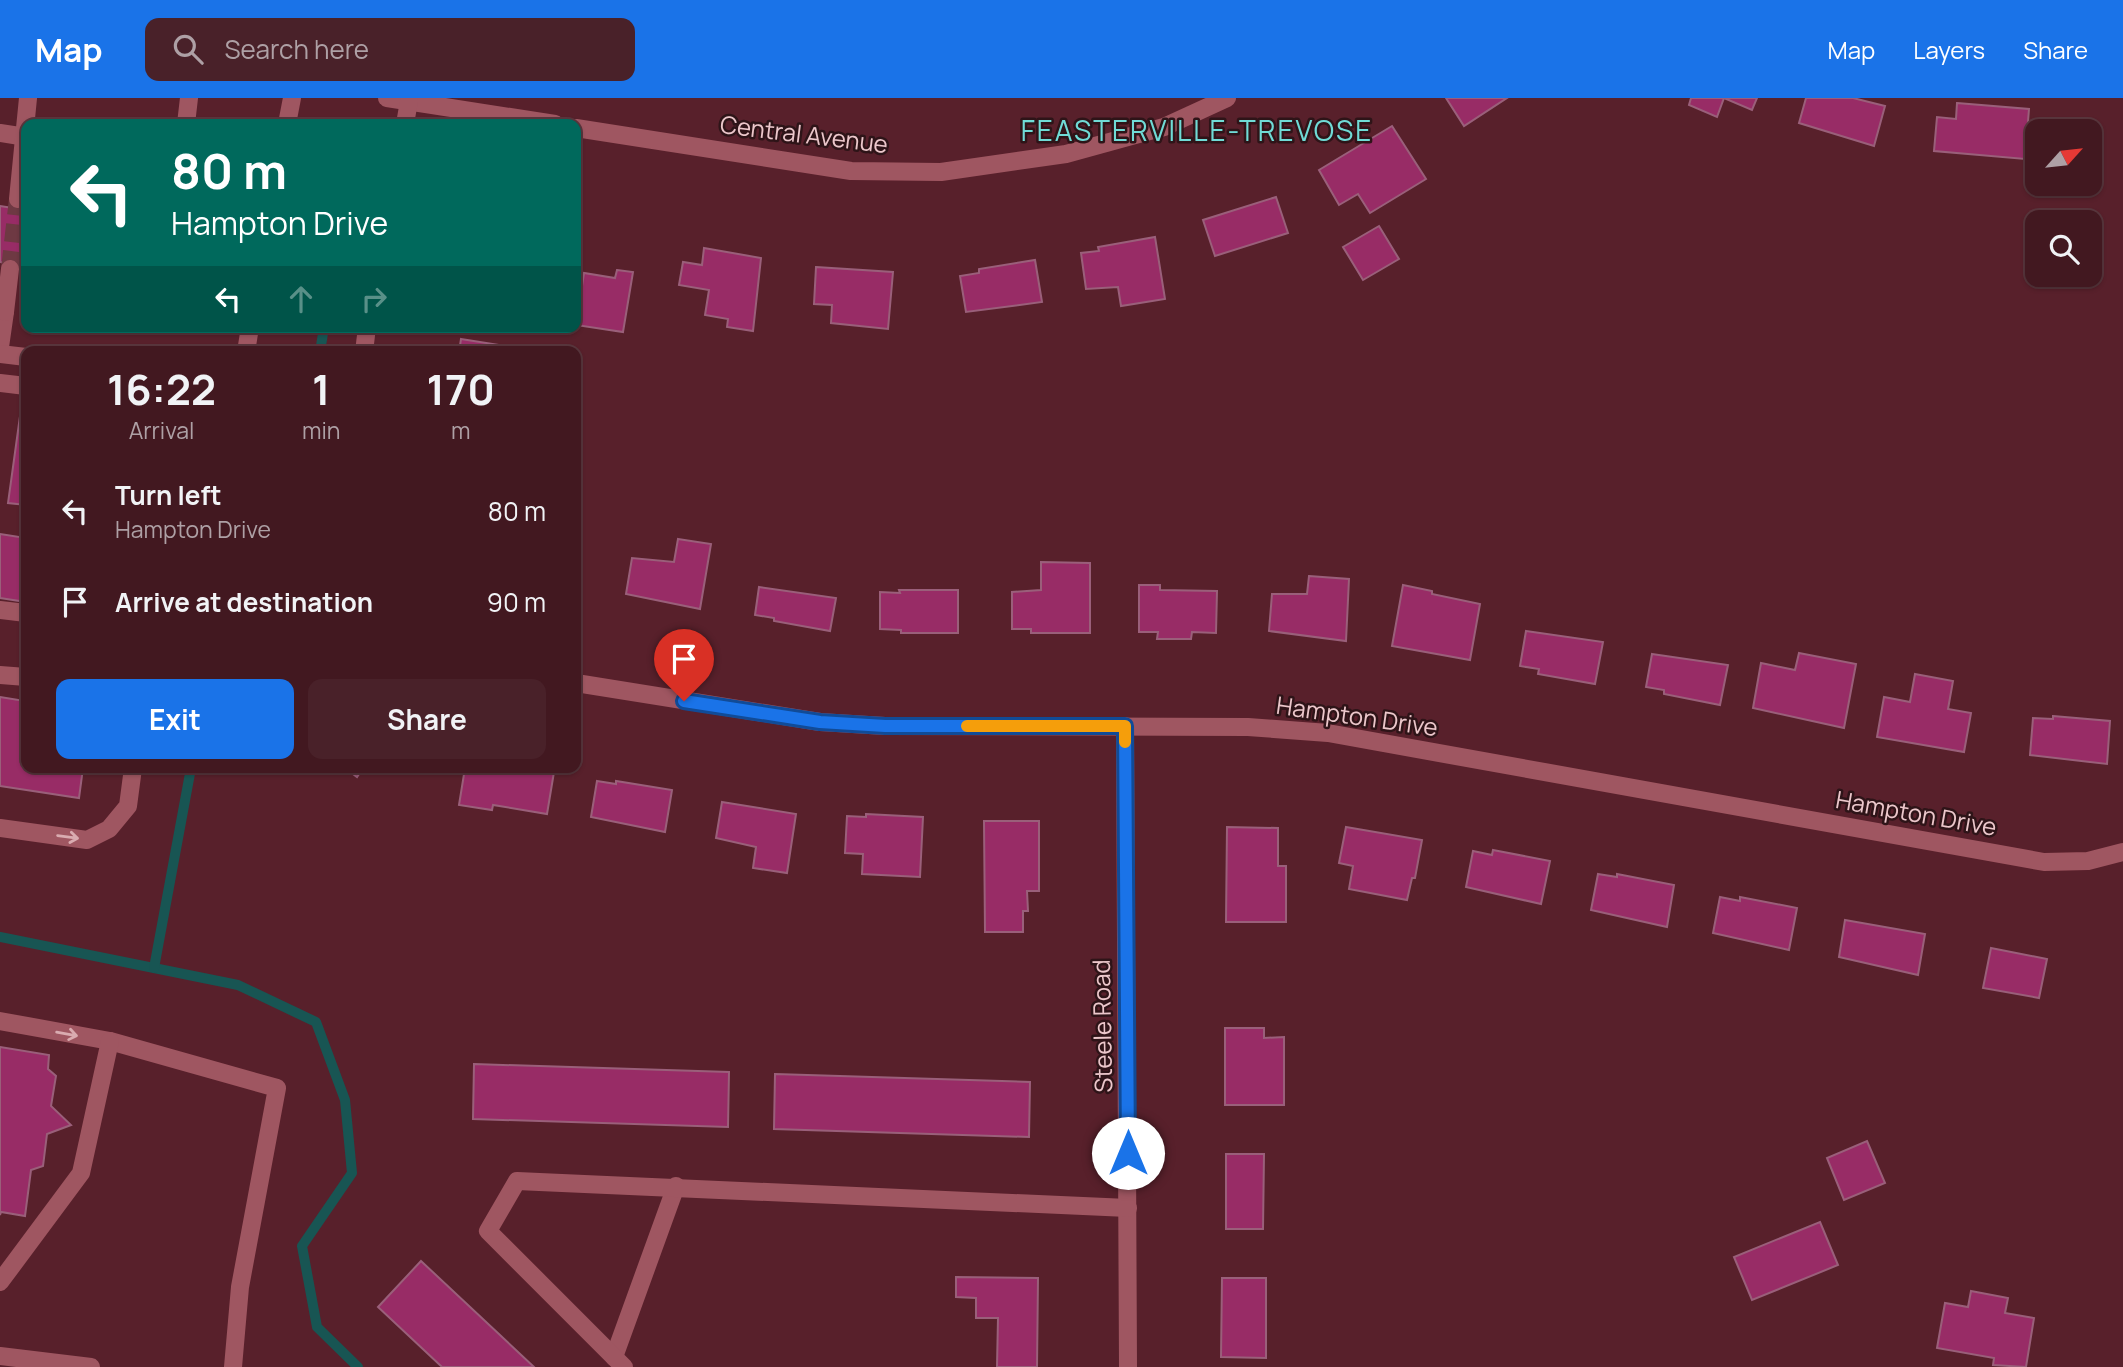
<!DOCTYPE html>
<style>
body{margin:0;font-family:Manrope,sans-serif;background:#492129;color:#f1f3f6;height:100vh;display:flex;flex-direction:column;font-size:26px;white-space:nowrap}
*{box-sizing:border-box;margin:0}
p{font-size:23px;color:#aea0a5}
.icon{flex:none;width:38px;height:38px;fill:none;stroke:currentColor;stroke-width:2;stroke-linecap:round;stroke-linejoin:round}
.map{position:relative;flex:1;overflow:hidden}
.sheet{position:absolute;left:21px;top:248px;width:560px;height:427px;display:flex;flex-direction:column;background:#421820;border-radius:14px;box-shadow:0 2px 5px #0004,0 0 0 2px #5a373e}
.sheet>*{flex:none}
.banner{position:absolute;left:21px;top:21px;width:560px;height:214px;border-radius:14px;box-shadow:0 2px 5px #0004,0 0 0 2px #5a373e;background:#00695c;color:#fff;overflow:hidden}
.needle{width:46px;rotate:63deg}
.buttons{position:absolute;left:2025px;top:21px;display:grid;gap:14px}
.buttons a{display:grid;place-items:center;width:77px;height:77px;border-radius:14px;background:#421820;box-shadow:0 2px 5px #0004,0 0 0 2px #5a373e;font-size:35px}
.pin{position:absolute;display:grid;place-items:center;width:60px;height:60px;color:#fff;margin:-72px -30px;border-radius:50% 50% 50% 0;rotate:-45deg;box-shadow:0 0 7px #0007}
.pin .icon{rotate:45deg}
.me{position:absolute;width:77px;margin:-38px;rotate:0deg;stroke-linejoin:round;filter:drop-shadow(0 0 5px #0008)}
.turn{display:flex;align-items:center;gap:24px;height:147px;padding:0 35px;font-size:32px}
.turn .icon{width:91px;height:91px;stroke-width:2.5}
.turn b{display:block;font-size:49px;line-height:60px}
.lanes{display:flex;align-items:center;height:66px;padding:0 35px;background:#0003;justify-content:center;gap:35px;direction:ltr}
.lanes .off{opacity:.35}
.eta{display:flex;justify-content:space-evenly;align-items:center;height:119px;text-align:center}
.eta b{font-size:42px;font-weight:700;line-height:49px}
.cta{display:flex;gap:14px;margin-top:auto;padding:14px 35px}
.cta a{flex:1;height:80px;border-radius:14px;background:#1a73e8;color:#fff;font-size:28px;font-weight:700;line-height:80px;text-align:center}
.cta a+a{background:#492129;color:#f1f3f6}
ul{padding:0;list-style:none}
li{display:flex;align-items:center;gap:21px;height:91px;padding:0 35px}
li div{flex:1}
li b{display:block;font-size:26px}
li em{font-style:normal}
header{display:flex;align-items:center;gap:42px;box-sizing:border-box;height:98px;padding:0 35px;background:#1a73e8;color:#fff}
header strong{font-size:33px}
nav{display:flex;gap:38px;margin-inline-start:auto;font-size:24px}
.search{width:490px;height:63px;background:#492129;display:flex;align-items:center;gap:18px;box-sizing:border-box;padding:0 24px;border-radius:14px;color:#aea0a5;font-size:26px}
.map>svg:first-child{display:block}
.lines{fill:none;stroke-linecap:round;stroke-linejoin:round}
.stream{stroke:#185553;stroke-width:10}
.building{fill:#982c66;stroke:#9a5f7a;stroke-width:2}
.minor-tunnel{stroke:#6e3943;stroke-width:18;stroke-dasharray:18 9;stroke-linecap:butt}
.minor{stroke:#9f5661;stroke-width:18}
.oneway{stroke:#d9abb0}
.route-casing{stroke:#114b97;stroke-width:18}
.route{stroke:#1a73e8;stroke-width:12}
.slow{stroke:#f59e0b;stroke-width:12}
.labels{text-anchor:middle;stroke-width:5;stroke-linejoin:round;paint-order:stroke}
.street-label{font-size:24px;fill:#ecc7cb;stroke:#2e1418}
.quarter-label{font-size:28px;letter-spacing:2px;fill:#70dbd6;stroke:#2e1418}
</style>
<header>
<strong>Map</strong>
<div class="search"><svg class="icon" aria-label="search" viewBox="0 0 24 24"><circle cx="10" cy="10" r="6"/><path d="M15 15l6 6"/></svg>Search here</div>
<nav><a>Map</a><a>Layers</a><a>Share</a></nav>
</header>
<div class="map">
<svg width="2123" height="1269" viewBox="0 0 2123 1269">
<rect width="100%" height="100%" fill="#58202b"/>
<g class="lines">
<!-- stream -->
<g class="stream">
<path d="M350,26L351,24"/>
<path d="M320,254L324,229"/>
<path d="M0,839L238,887L316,924L345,1002L352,1075L302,1148L317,1229L358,1269"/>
<path d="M154,870L191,670"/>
</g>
</g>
<!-- building -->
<g class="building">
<path d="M1446,0H1507L1464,28Z"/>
<path d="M1691,0H1757L1752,12L1724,0L1717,19L1689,7Z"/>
<path d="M1806,0H1853L1885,8L1874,48L1799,25Z"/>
<path d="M1957,5L2029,11L2025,61L1934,53L1937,19L1956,21Z"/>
<path d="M1392,28L1426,81L1370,115L1358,96L1339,107L1319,72Z"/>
<path d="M1276,99L1288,135L1215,158L1203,122Z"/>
<path d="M0,108L26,112V169L0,164Z"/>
<path d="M1379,128L1399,161L1363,182L1343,149Z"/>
<path d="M1155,139L1165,201L1121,208L1118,189L1086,191L1081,155L1099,153L1098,149Z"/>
<path d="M704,150L761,160L753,233L727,229L728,221L705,217L709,192L679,187L683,164L702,167Z"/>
<path d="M1035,162L1042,204L966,214L960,178L979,175V171Z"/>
<path d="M816,169L893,174L888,231L831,225L832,207L814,206Z"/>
<path d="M617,172L633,174L623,234L576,227L584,175L615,180Z"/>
<path d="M461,241L518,250L517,254H459Z"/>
<path d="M21,311H26V407L8,405Z"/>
<path d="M0,436L26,440V504L0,500Z"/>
<path d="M678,441L711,446L700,511L626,496L632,460L674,464Z"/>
<path d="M1041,464L1090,465V535H1031V531H1012V494L1041,492Z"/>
<path d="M1309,478L1349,481L1346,543L1269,533L1272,496H1307Z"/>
<path d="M1139,487H1160V492L1217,493L1216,535L1192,534L1191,541H1157L1158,534H1139Z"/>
<path d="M1403,487L1432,493V496L1480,506L1470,562L1392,548Z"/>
<path d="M759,489L836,500L830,533L774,523V520L755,517Z"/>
<path d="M899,492H958V535H901V532L880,531V494L900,495Z"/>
<path d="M1526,533L1603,544L1595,586L1538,576L1539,571L1520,568Z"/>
<path d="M1799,555L1856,566L1844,630L1753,610L1761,565L1795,572Z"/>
<path d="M1652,556L1728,567L1720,607L1664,596V592L1646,589Z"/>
<path d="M1915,576L1953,583L1948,611L1971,615L1964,654L1877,639L1884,599L1910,604Z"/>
<path d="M0,599L25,603L26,670H83L79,700L0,688Z"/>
<path d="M2053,618L2110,623L2107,666L2030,657L2033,620L2053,621Z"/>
<path d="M345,670H363L357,679Z"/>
<path d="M465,670H529L554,674L547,716L493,707L492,712L459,707Z"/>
<path d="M597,683L616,686V683L672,692L665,734L591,719Z"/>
<path d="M722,704L796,716L787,775L753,770L756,749L716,740Z"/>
<path d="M866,716L923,719L920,779L862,776L863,756L845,755L847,718L866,719Z"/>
<path d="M984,723H1039V793H1027L1028,813H1023V834H985Z"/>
<path d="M1227,729L1278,730V768H1286V824H1226Z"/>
<path d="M1346,729L1422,742L1415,780H1412L1407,802L1349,791L1353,768L1339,765Z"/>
<path d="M1493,752L1550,763L1541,806L1466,789L1473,753L1492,757Z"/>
<path d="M1598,776L1617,779V776L1674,787L1667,829L1591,812Z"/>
<path d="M1720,799L1740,803V799L1797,810L1789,852L1713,835Z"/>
<path d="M1845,822L1925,836L1918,877L1839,859Z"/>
<path d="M1991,850L2047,861L2039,900L1983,890Z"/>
<path d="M1225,930H1264V940L1284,939V1007H1225Z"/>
<path d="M0,949L49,957L48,971L56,978L51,1008L71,1027L47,1036L43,1068L31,1072L25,1118L1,1114L0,1117Z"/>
<path d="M474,966L729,974L728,1029L473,1021Z"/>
<path d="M775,976L1030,984L1029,1039L774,1031Z"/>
<path d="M1867,1043L1885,1085L1844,1102L1827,1060Z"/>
<path d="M1226,1056H1264L1263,1131H1226Z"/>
<path d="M1820,1124L1838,1167L1752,1202L1734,1159Z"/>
<path d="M421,1163L534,1269H442L378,1209Z"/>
<path d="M956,1179L1038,1180L1037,1269H997L998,1220H976V1200L956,1199Z"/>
<path d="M1222,1180H1266V1260L1221,1259Z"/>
<path d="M1971,1193L2008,1200L2005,1215L2034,1220L2026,1269L1993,1267L1994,1260L1937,1250L1945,1205L1968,1209Z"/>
</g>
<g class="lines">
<!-- minor-tunnel -->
<path class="minor-tunnel" d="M10,171L18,101"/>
<!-- minor -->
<g class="minor">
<path d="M387,0L555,26"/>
<path d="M186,26L189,0"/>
<path d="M287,26L292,0"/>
<path d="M405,26L409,3"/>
<path d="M576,30L851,73L941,74L1066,56L1164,29L1227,0"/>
<path d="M0,35L26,39"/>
<path d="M18,101L28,0"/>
<path d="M0,214H5L0,249"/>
<path d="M5,214L10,171"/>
<path d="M246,254L250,229"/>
<path d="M364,254L367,229"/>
<path d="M0,256L26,259"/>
<path d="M0,285L26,288"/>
<path d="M0,512L26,515"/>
<path d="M0,577L26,579"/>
<path d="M576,585L820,624L885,628L1248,629L1328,635L2044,764L2088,763L2123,754"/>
<path d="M1125,628L1128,1269"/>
<path d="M0,730L87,742L109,731L128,708L133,670"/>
<path d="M0,923L110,943L277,990L240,1189L233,1269"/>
<path d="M0,1184L81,1075L110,943"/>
<path d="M0,1258L91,1269"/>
<path d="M614,1259L676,1088"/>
<path d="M624,1269L488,1133L517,1083L1128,1110"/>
</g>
</g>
<!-- one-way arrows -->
<defs><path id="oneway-shaft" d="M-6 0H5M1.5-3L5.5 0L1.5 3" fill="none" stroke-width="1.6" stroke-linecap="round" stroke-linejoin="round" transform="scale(1.75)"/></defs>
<g class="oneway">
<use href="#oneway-shaft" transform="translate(68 739) rotate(8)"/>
<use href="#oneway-shaft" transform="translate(67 936) rotate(10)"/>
</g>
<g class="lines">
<!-- route casing -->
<g class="route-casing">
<path id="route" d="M684,603L820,624L885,628H1125L1128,1055"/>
</g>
<!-- route -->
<use href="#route" class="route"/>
<!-- slow -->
<path class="slow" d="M967,628H1125V644"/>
</g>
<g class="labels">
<!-- street labels -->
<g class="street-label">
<text transform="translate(804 37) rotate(7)" y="8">Central Avenue</text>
<text transform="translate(1357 619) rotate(8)" y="8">Hampton Drive</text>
<text transform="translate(1916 716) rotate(10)" y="8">Hampton Drive</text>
<text transform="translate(1103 928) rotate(-91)" y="8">Steele Road</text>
</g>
<!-- quarter labels -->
<g class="quarter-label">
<text x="1197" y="43">FEASTERVILLE-TREVOSE</text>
</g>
</g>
</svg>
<div class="buttons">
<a><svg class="needle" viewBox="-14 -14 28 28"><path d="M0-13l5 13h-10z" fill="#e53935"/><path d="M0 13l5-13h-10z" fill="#aea0a5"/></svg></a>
<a><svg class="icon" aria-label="search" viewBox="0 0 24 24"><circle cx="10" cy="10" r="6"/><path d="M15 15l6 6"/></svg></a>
</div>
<div class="pin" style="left:684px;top:603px;background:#d93025"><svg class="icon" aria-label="arrive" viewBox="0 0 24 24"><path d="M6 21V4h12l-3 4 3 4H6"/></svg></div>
<svg class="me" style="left:1128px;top:1055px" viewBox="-20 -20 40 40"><circle r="19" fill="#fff"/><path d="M0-13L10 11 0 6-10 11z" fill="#1a73e8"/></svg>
<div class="banner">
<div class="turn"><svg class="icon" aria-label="left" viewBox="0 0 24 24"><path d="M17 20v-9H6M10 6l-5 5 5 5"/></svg><div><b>80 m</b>Hampton Drive</div></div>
<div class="lanes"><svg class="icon" aria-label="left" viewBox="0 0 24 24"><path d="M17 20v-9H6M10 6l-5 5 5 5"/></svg><svg class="icon off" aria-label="ahead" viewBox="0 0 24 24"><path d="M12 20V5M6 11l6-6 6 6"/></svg><svg class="icon off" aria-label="right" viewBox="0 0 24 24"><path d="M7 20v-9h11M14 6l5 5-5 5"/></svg></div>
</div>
<section class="sheet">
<div class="eta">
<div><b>16:22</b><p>Arrival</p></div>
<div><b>1</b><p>min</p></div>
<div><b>170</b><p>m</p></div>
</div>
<ul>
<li><svg class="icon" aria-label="left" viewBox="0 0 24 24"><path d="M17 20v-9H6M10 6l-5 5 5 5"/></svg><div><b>Turn left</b><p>Hampton Drive</p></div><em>80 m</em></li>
<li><svg class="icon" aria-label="arrive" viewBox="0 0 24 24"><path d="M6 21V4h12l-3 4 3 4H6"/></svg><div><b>Arrive at destination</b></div><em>90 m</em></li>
</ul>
<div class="cta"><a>Exit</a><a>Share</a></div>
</section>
</div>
